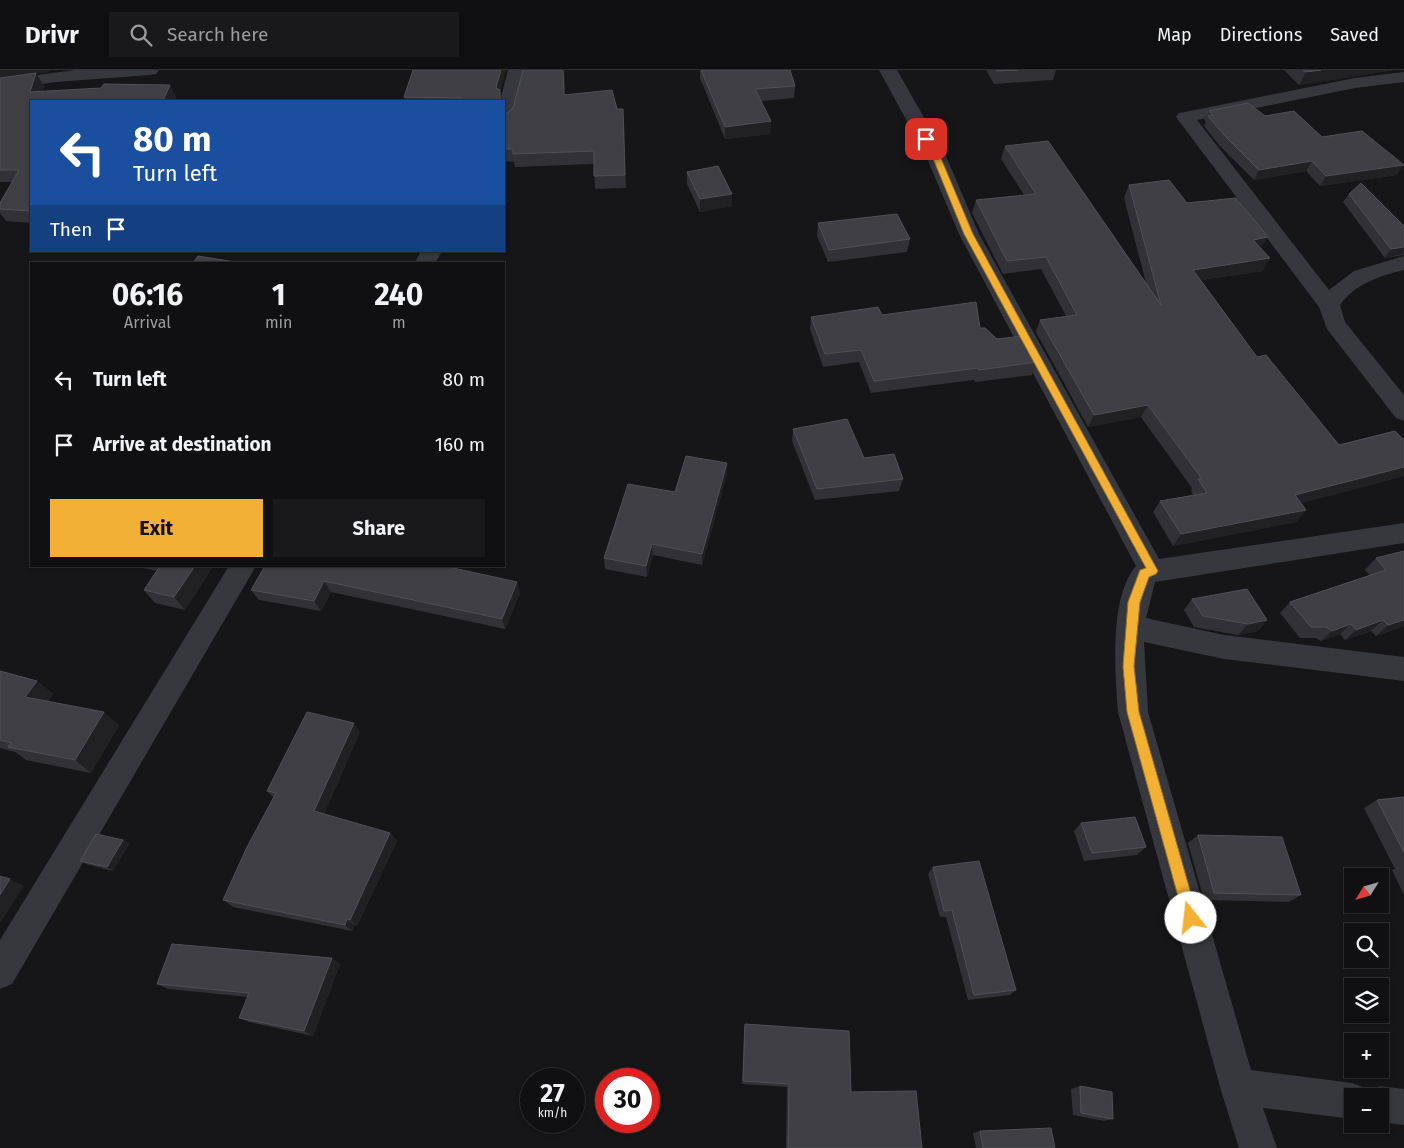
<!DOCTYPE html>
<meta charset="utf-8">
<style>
body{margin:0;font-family:"Fira Sans",sans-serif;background:#19191b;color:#f1f3f6;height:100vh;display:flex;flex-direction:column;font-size:19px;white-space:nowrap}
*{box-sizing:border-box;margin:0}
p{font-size:16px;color:#9c9d9f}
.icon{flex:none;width:28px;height:28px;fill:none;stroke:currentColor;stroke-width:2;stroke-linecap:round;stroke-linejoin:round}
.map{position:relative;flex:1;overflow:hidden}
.side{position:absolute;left:30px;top:192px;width:475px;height:305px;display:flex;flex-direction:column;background:#101012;border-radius:0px;box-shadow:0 1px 4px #0004,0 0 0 1px #303032}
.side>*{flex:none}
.hud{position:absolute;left:30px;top:30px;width:475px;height:152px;border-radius:0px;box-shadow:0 1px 4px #0004,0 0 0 1px #303032;background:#1a4fa0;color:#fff;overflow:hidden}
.needle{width:32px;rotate:233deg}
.controls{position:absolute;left:1344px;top:798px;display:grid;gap:10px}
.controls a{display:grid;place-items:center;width:45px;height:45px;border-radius:0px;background:#101012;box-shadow:0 1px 4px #0004,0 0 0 1px #303032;font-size:25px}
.speed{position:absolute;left:520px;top:998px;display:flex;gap:10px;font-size:25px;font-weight:700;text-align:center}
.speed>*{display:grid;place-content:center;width:65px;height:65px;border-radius:50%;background:#101012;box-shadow:0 1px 4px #0004,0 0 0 1px #303032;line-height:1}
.speed small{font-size:12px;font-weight:400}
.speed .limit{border:8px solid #d22;background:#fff;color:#111}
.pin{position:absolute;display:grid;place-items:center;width:42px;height:42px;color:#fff;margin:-21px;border-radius:10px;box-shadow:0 2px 8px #0006}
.me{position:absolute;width:55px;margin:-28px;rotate:344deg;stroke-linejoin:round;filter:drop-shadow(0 0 4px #0008)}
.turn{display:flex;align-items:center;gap:18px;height:105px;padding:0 20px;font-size:22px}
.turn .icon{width:65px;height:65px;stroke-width:2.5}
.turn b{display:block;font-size:35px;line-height:42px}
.then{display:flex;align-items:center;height:48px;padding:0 20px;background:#0003;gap:10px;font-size:19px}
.eta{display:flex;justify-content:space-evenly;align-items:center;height:85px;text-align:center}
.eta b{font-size:30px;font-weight:700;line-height:35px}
.button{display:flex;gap:10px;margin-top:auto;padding:10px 20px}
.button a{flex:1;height:58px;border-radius:0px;background:#f2b134;color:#111;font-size:20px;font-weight:700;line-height:58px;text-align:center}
.button a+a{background:#19191b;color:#f1f3f6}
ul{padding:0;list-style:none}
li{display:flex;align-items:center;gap:15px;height:65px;padding:0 20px}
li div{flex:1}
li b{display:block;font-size:19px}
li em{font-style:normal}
header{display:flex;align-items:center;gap:30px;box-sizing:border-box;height:70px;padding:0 25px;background:#101012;border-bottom:1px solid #303032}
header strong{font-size:24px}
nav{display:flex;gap:28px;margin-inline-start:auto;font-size:18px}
.search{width:350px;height:45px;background:#19191b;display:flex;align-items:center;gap:12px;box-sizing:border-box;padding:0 18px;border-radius:0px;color:#9c9d9f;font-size:19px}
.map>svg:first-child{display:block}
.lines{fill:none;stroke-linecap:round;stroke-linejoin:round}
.minor{fill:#37383d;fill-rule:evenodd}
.wall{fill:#323236}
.shaded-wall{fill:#212124}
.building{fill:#3f3f44;stroke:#4f5156}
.route{fill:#f2b134;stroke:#9d7322}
</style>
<header>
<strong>Drivr</strong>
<div class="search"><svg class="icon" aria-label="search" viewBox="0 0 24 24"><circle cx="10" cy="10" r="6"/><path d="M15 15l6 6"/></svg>Search here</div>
<nav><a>Map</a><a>Directions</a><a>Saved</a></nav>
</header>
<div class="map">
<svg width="1404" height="1078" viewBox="0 0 1404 1078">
<rect width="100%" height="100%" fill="#161618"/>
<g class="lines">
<!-- minor -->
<g class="minor">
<path d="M75,0H159L156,4L150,5L56,12L0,20V10Z"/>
<path d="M508,0H526L513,50L510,54L504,56V31H500Z"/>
<path d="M879,0H897L946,86L979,164L1159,489L1404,453V473L1155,512L1146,548L1224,565L1404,587V611L1224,589L1144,572L1148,642L1251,1000L1352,1013L1365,1018L1367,1022L1380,1016L1404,1019V1055L1380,1052V1026H1352V1049L1263,1038L1277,1078H1239L1220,1017L1118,642C1115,603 1109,527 1136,496L959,164L926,86Z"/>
<path d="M1404,2V12L1355,18L1197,50L1329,220L1354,201L1404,186V200C1379,206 1355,214 1340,235L1345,252L1404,325V351L1396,348L1327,259L1319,237L1176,47L1179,43L1185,42L1355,8Z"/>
<path d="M421,181H442L435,194H414Z"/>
<path d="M229,496H256L12,914L0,919V870Z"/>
</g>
</g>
<!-- wall -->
<g class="wall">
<path d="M0,0H49L48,2L36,3L44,16L42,22L170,15L176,27L174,31H31V153L6,151L0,143V133L12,112H0Z"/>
<path d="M413,0H506L500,22L502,31H405L404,27Z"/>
<path d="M564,0L565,25L617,39L624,51L626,118L595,119L594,94L515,97L514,92L504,91V44L508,43Z"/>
<path d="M700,0H790L795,16L794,28L761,31L771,51L770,64L725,69L700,8Z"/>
<path d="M986,0H1056L1053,10L994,14Z"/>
<path d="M1284,0H1394L1299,15Z"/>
<path d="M1209,41L1265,46L1322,67L1397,105L1320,116L1306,101L1254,110L1219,75L1204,56L1206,52L1204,50Z"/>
<path d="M1005,76L1146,213L1124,128L1129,115L1187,133L1261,179L1263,201L1201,210L1257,287L1339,375L1404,406L1301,433L1306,440L1296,452L1173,476L1153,442L1160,431L1193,425L1191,421L1192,418L1141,347L1088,357L1036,262L1040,250L1066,246L1041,199L1003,204L972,143L976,130L1024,125L1001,89Z"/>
<path d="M687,102L732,136L700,142L687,114Z"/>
<path d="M1349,124L1404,156V185L1385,188L1343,132Z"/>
<path d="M818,153L910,169L907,182L828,192L817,166Z"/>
<path d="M811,247L980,258L997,269L1037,292L1032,305L975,312L974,310L871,323L859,292L823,297L810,259Z"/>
<path d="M793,359L864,388L903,409L899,421L815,430L792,371Z"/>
<path d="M727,404L702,495L653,485L647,507L605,499L604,488L675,422Z"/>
<path d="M1404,481V556L1376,566L1371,561L1345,570L1340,564L1321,571L1316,568H1300L1280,543L1290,532L1370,505L1365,500L1376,488Z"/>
<path d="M133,496H213L185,540L155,533L144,520L157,501Z"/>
<path d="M265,496L520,523L505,559L331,522L321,541L259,530L251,520Z"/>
<path d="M1192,529L1267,550L1258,561L1238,565L1194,557L1184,540Z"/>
<path d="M0,601L37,611L53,624L48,631L119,655L91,703L26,690L15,682L0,678Z"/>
<path d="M360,662L324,744L390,763L397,771L357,856L354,855L352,861L233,837L223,830L274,728L267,721Z"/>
<path d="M1404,727V825L1392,800L1395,799L1364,738L1377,730Z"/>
<path d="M1081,753L1146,777L1137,785L1084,791L1074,761Z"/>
<path d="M1198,765L1301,825L1289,832L1204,830L1188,773Z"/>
<path d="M123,770L129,774L113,801L86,794L80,791Z"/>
<path d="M933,797L1016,920L1010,925L968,930L946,847H940L928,804Z"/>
<path d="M340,894L313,966L249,952L239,948L248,927L168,919L157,914Z"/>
<path d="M745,954L851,1022L922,1078H786L787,1017L742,1014L744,959Z"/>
<path d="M1080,1016L1113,1049L1104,1051L1073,1045L1071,1019Z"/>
<path d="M980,1061L1055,1078H976L973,1063Z"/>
</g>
<!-- shaded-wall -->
<g class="shaded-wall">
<path d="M0,0H49L48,2L36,3L44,16L39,31L0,8Z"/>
<path d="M501,0H506L500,22L502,31H500L496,18Z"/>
<path d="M563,0H564L565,37L564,25Z"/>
<path d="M1321,0H1394L1299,15L1306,2Z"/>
<path d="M170,15L176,27L174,31H163Z"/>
<path d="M623,39L624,51L626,118L625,105Z"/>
<path d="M771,51L770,64L725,69V57Z"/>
<path d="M1312,91L1306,101L1254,110L1259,100Z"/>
<path d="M1404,95L1397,105L1320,116L1326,106Z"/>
<path d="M732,124V136L700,142V129Z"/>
<path d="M1268,167L1260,180L1253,170Z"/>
<path d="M1404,177L1403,184L1385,188L1391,179Z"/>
<path d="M1270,188L1263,201L1186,212L1193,200Z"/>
<path d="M1148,335L1141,347L1088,357L1094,345Z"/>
<path d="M727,393V404L702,495V484Z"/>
<path d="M1404,397V406L1286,437L1295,425Z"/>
<path d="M1306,440L1296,452L1173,476L1181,464Z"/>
<path d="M652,474L653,485L647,507L646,496Z"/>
<path d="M195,496H213L185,540L174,527Z"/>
<path d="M324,511L331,522L321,541L314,531Z"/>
<path d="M517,512L520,523L505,559L502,549Z"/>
<path d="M1267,550L1258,561L1238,565L1248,554Z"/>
<path d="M1383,550L1371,561L1345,570L1356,560Z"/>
<path d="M1404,550V556L1376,566L1388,555Z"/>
<path d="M1351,554L1340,564L1321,571L1332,561Z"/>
<path d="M37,611L53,624L42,640L25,627Z"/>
<path d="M104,642L119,655L91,703L75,690Z"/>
<path d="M354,653L360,662L322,749L314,741Z"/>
<path d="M390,763L397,771L357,856L350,850Z"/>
<path d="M123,770L129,774L113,801L107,797Z"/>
<path d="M10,809L24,816L0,853V825Z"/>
<path d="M347,849L354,855L352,861L345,855Z"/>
<path d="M332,888L340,894L313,966L304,961Z"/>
</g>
<!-- building -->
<g class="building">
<path d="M413,0H501L496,18L500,20V31H460L461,28L404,27Z"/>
<path d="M523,0H563L564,25L612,20L617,39H623L625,105L594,106V81L513,84V79H504V44L508,43L513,38Z"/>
<path d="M701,0H790L795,16L755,19L771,51L725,57Z"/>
<path d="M996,0H1018L997,1Z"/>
<path d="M1303,0H1321L1306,2Z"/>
<path d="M36,3L30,22L101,18L104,14L170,15L163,31H31V141L0,139V133L19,100H0V8Z"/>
<path d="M1248,33L1265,46L1294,41L1322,67L1362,61L1404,95L1326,106L1312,91L1259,100L1224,65L1208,46L1213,45L1209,41Z"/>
<path d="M1048,71L1161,235L1129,115L1169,110L1187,133L1236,128L1268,167L1253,170L1270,188L1193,200L1257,287L1266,285L1339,375L1395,361L1404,370V397L1295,425L1306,440L1181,464L1160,431L1207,423L1198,409H1202L1148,335L1094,345L1040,250L1077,245L1046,187L1007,191L976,130L1036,124L1005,76Z"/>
<path d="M718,96L732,124L700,129L687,102Z"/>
<path d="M1361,113L1404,156V177L1391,179L1349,124Z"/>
<path d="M897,144L910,169L829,180L818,153Z"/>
<path d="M198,186L248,194H192Z"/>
<path d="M976,232L980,258H985L997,269L1022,266L1037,292L979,300L978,298L874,311L861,280L825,284L811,247L878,237L882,245Z"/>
<path d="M847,349L864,388L894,384L903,409L817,419L793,359Z"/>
<path d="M686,386L727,393L702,484L652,474L646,496L604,488L628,414L675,422Z"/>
<path d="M1404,481V550L1388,555L1383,550L1356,560L1351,554L1332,561L1326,557H1311L1290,532L1386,500L1376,488Z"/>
<path d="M160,496H195L174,527L144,520Z"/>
<path d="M265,496H430L435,497L436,496H444L517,512L502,549L324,511L314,531L251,520Z"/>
<path d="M1247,519L1267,550L1248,554L1203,546L1192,529Z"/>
<path d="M0,601L37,611L25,627L104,642L75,690L8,677L11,673L0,670Z"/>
<path d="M307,642L354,653L314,741L390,763L350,850L347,849L345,855L223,830L247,777L276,723L267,721Z"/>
<path d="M1404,727V782L1377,730Z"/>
<path d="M1135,747L1146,777L1092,783L1081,753Z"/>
<path d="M96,764L123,770L107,797L80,791Z"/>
<path d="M1198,765L1282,767L1301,825L1214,823Z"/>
<path d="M979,791L1016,920L974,925L952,840L944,841L933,797Z"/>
<path d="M0,806L10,809L0,825Z"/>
<path d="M172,874L332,888L304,961L239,948L249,923L157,914Z"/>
<path d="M745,954L849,961L851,1022L916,1021L922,1078H788L789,1014L743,1011Z"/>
<path d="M1080,1016L1112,1022L1113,1049L1081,1043Z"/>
<path d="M1051,1058L1055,1078H983L980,1061Z"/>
</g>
<!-- route -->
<path class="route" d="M924,68H929L940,86L973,164L1158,501L1156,504L1149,507L1140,532L1134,596L1139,642L1198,848L1196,853L1191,855L1186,853L1184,848L1127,642L1123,596L1128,532L1140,500L1146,498L964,164L932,86L923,69Z"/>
</svg>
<div class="controls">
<a><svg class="needle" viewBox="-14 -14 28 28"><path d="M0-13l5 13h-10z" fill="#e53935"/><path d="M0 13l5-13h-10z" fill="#9c9d9f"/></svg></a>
<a><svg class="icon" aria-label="search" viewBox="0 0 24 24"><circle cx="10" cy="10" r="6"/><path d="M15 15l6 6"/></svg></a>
<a><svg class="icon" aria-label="layers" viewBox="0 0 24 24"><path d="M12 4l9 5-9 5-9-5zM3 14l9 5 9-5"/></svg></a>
<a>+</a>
<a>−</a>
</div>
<div class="speed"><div>27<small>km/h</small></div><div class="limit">30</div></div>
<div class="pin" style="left:926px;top:69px;background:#d93025"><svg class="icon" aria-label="arrive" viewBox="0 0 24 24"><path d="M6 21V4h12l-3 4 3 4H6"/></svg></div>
<svg class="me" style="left:1191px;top:848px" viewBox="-20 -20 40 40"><circle r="19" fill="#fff"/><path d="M0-13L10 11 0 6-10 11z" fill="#f2b134"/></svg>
<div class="hud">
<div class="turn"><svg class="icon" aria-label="left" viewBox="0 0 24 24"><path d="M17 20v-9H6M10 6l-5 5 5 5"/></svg><div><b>80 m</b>Turn left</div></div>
<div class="then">Then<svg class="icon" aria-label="arrive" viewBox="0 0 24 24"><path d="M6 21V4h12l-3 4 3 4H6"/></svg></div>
</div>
<section class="side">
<div class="eta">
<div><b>06:16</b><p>Arrival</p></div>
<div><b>1</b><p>min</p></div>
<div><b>240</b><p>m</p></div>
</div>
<ul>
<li><svg class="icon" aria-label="left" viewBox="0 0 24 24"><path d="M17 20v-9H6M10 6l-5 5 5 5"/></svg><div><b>Turn left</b></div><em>80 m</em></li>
<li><svg class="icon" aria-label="arrive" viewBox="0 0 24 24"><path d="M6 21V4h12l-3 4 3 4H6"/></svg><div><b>Arrive at destination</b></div><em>160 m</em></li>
</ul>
<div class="button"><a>Exit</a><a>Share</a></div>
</section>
</div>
